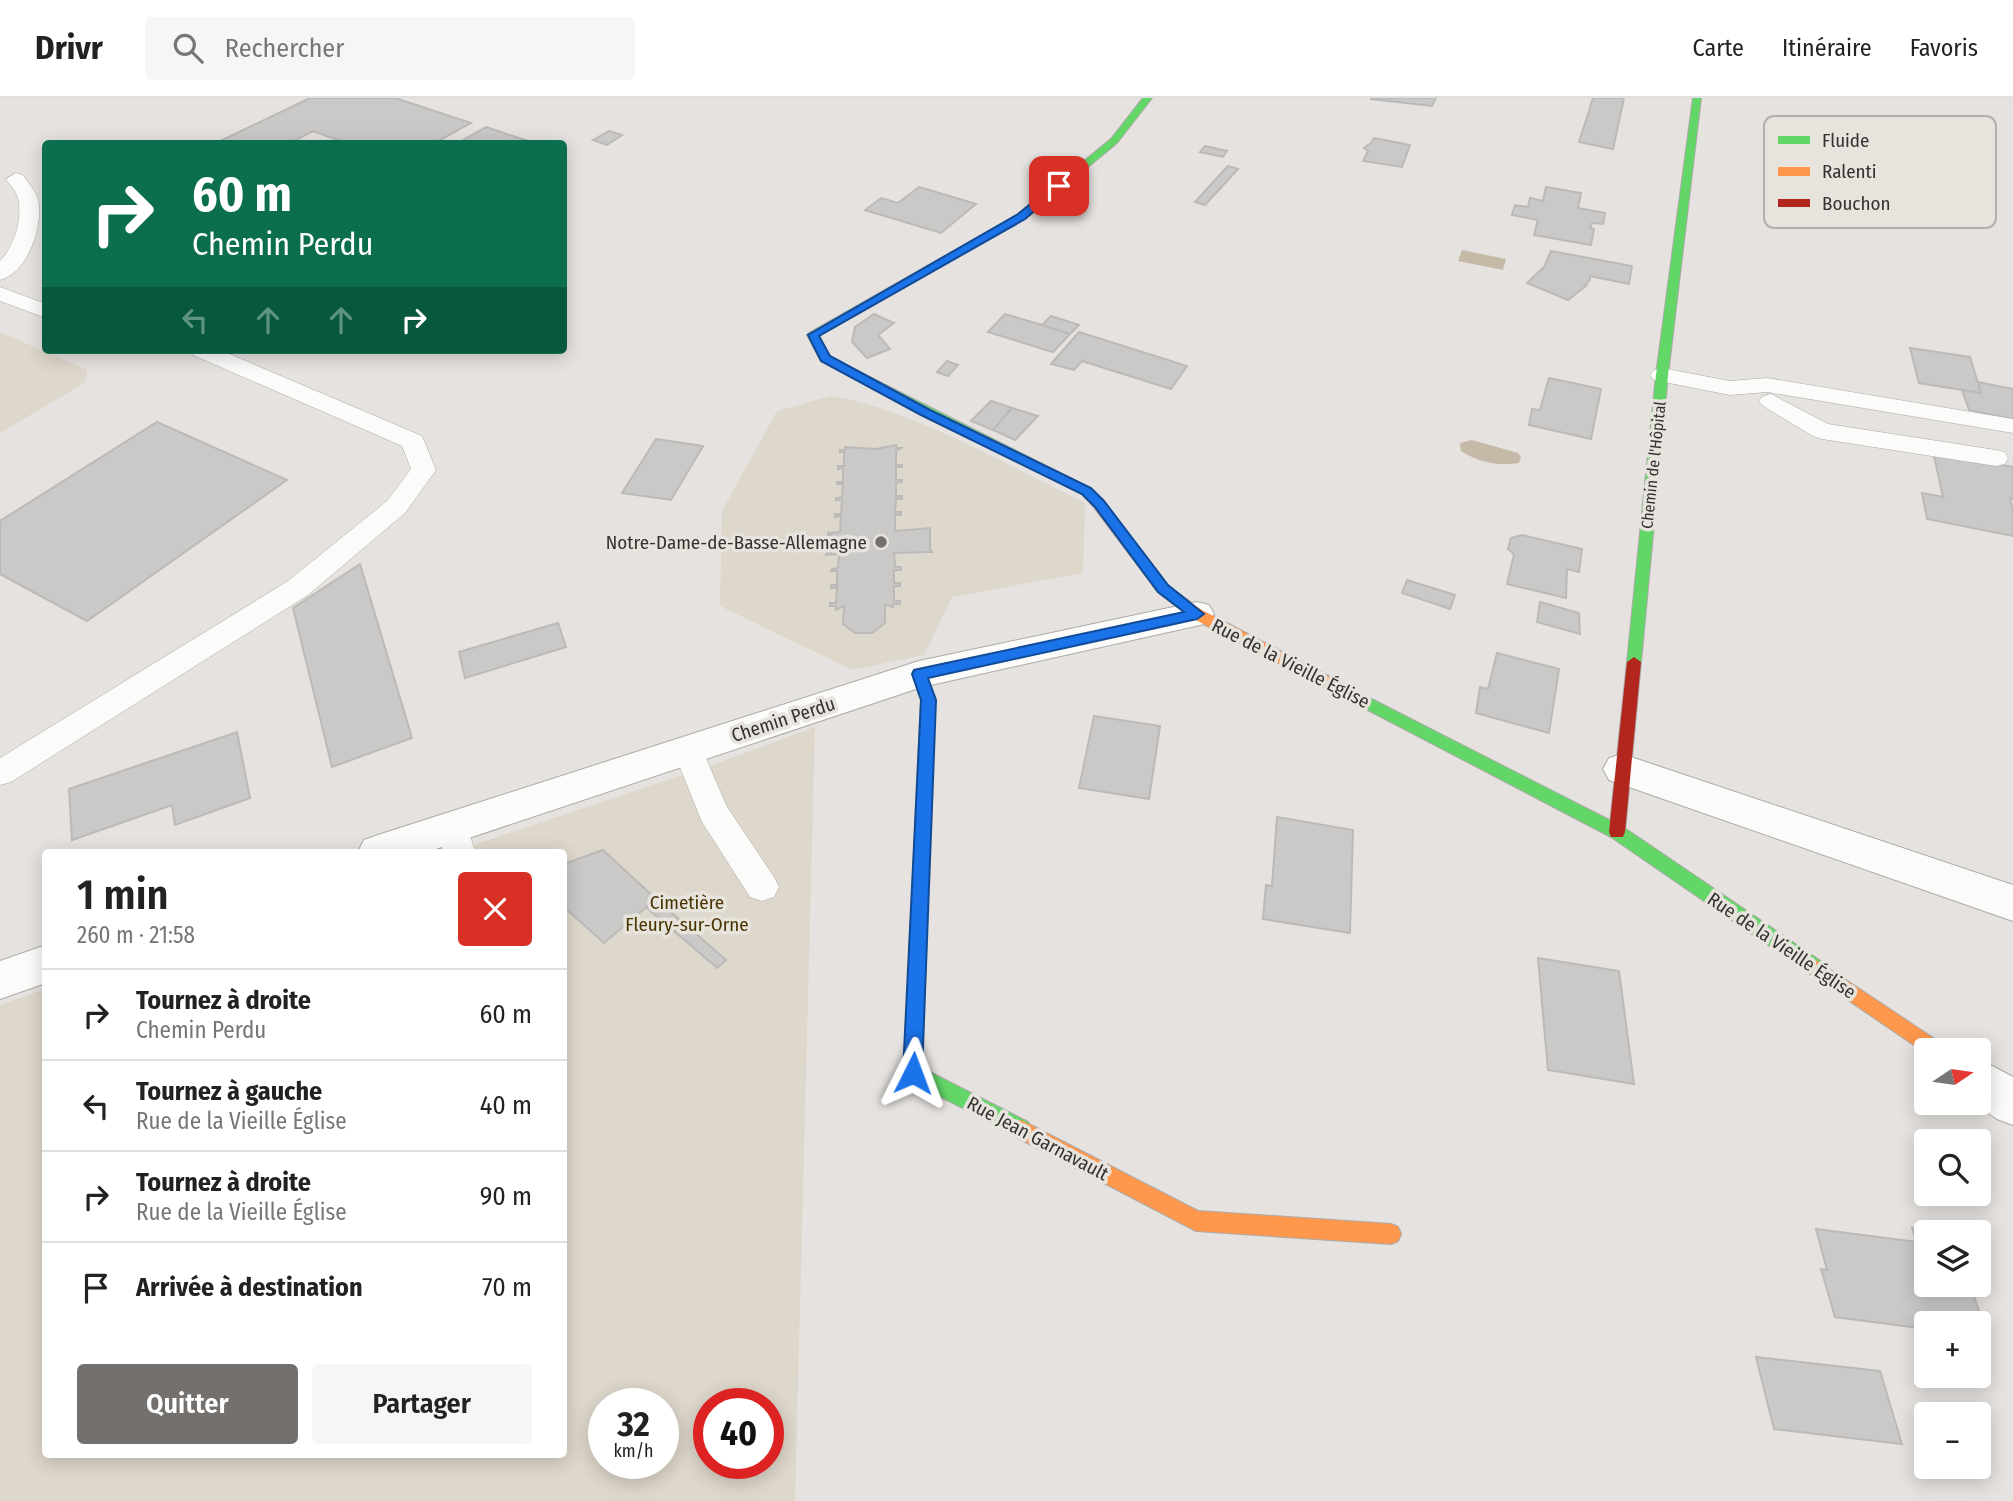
<!DOCTYPE html>
<html lang="fr">
<meta charset="utf-8">
<style>
body{margin:0;font-family:"Fira Sans Condensed",sans-serif;background:#f6f6f6;color:#222;height:100vh;display:flex;flex-direction:column;font-size:26px;white-space:nowrap}
*{box-sizing:border-box;margin:0}
p{font-size:23px;color:#767676}
.icon{flex:none;width:38px;height:38px;fill:none;stroke:currentColor;stroke-width:2;stroke-linecap:round;stroke-linejoin:round}
.map{position:relative;flex:1;overflow:hidden}
.panel{position:absolute;left:42px;top:751px;width:525px;height:609px;display:flex;flex-direction:column;background:#fff;border-radius:7px;box-shadow:0 4px 18px #0003}
.panel>*{flex:none}
.top-card{position:absolute;left:42px;top:42px;width:525px;height:214px;border-radius:7px;box-shadow:0 4px 18px #0003;background:#0b6e4f;color:#fff;overflow:hidden}
.needle{width:46px;rotate:77deg}
.controls{position:absolute;left:1914px;top:940px;display:grid;gap:14px}
.controls a{display:grid;place-items:center;width:77px;height:77px;border-radius:7px;background:#fff;box-shadow:0 4px 18px #0003;font-size:35px}
.speed{position:absolute;left:588px;top:1290px;display:flex;gap:14px;font-size:35px;font-weight:700;text-align:center}
.speed>*{display:grid;place-content:center;width:91px;height:91px;border-radius:50%;background:#fff;box-shadow:0 4px 18px #0003;line-height:1}
.speed small{font-size:18px;font-weight:400}
.speed .limit{border:10px solid #d22;background:#fff;color:#111}
.pin{position:absolute;display:grid;place-items:center;width:60px;height:60px;color:#fff;margin:-30px;border-radius:14px;box-shadow:0 4px 10px #0006}
.me{position:absolute;width:77px;margin:-38px;rotate:3deg;stroke-linejoin:round;filter:drop-shadow(0 0 5px #0008)}
.turn{display:flex;align-items:center;gap:24px;height:147px;padding:0 35px;font-size:32px}
.turn .icon{width:91px;height:91px;stroke-width:2.5}
.turn b{display:block;font-size:49px;line-height:60px}
.lanes{display:flex;align-items:center;height:66px;padding:0 35px;background:#0003;justify-content:center;gap:35px;direction:ltr}
.lanes .off{opacity:.35}
.round{display:grid;place-items:center;flex:none;width:74px;height:74px;border-radius:7px;background:#f6f6f6}
.overview{display:flex;align-items:center;justify-content:space-between;height:119px;padding:0 35px}
h1{font-size:42px;font-weight:600;line-height:52px}
.button{display:flex;gap:14px;margin-top:auto;padding:14px 35px}
.button a{flex:1;height:80px;border-radius:7px;background:#73706e;color:#fff;font-size:28px;font-weight:600;line-height:80px;text-align:center}
.button a+a{background:#f6f6f6;color:#222}
ul{padding:0;list-style:none}
li{display:flex;align-items:center;gap:21px;height:91px;padding:0 35px;border-top:2px solid #e0e0e0}
li div{flex:1}
li b{display:block;font-size:26px}
li em{font-style:normal}
header{display:flex;align-items:center;gap:42px;box-sizing:border-box;height:98px;padding:0 35px;background:#fff;border-bottom:2px solid #e0e0e0}
header strong{font-size:33px}
nav{display:flex;gap:38px;margin-inline-start:auto;font-size:24px}
.search{width:490px;height:63px;background:#f6f6f6;display:flex;align-items:center;gap:18px;box-sizing:border-box;padding:0 24px;border-radius:7px;color:#767676;font-size:26px}
.map>svg:first-child{display:block}
.green{fill:#ded7cb;fill-rule:evenodd}
.water{fill:#c5baa7}
.building{fill:#cbc9c7;stroke:#bcbab8;stroke-width:2}
.lines{fill:none;stroke-linecap:round;stroke-linejoin:round}
.lane-casing{stroke:#acaaa8;stroke-width:1}
.street-casing{stroke:#acaaa8;stroke-width:2}
.fast-casing{stroke:#acaaa8;stroke-width:2}
.slow-casing{stroke:#acaaa8;stroke-width:2}
.jam-casing{stroke:#acaaa8;stroke-width:2}
.lane{fill:#fbfbfa;fill-rule:evenodd}
.street{fill:#fbfbfa;fill-rule:evenodd}
.fast{fill:#63d668;fill-rule:evenodd}
.slow{fill:#ff974d;fill-rule:evenodd}
.jam{fill:#b3261e;fill-rule:evenodd}
.route{fill:#1a73e8;stroke:#114b97;stroke-width:2}
.poi-dot{fill:#73706e;stroke:#e7e3dd;stroke-width:2.5}
.labels{text-anchor:middle;stroke-width:7;stroke-linejoin:round;paint-order:stroke}
.far-street-label{font-size:16px;fill:#353331;stroke:#e7e3dd}
.poi-label{font-size:19px;fill:#353331;stroke:#e7e3dd;text-anchor:end}
.street-label{font-size:19px;fill:#353331;stroke:#e7e3dd}
.park-label{font-size:19px;fill:#493400;stroke:#e7e3dd}
.key{fill:#e7e3dd;stroke:#b2aea9;stroke-width:2}
.key-label{font-size:19px;fill:#353331}
</style>
<header>
<strong>Drivr</strong>
<div class="search"><svg class="icon" aria-label="search" viewBox="0 0 24 24"><circle cx="10" cy="10" r="6"/><path d="M15 15l6 6"/></svg>Rechercher</div>
<nav><a>Carte</a><a>Itinéraire</a><a>Favoris</a></nav>
</header>
<div class="map">
<svg width="2013" height="1403" viewBox="0 0 2013 1403">
<rect width="100%" height="100%" fill="#e5e2df"/>
<!-- green -->
<g class="green">
<path d="M0,234L87,272L86,284L0,335Z"/>
<path d="M831,298C915,312 1008,368 1085,405L1083,475L952,499L924,557L852,572L720,508L722,413L777,313ZM846,349L849,351L901,350L896,353V367L902,369H896V382L902,384L896,385V398H901L896,401L895,414L900,417H895V433L931,432L930,451L932,454L929,456L894,455L895,469L901,472H894V485H900V487L894,488V503H900V505L893,506L892,509L885,507V525L872,535H854L843,526L844,508L836,511V508H830V505H836L837,489H831L837,487V473H831L838,470L839,456L826,457L827,454H831L832,437L828,435L840,434L841,418L836,419V416H841L842,402H836L842,399L843,386H837L843,384V370H838L844,368V354L840,352H845Z"/>
<path d="M815,629L795,1403H0V907L45,891L46,1356H564V754H453L718,665ZM604,1306H663V1365H604ZM709,1306H768V1365H709Z"/>
</g>
<!-- water -->
<g class="water">
<path d="M1462,152L1506,161L1503,172L1458,163Z"/>
<path d="M1472,342L1518,355L1521,359L1519,365C1496,368 1481,365 1461,353L1460,345Z"/>
</g>
<!-- building -->
<g class="building">
<path d="M310,0H395L471,25L433,46H349L313,33L288,46H214Z"/>
<path d="M1436,0L1432,8L1371,1V0Z"/>
<path d="M1593,0H1624L1613,51L1579,44Z"/>
<path d="M486,29L537,46H456Z"/>
<path d="M609,33L622,37L607,47L593,42Z"/>
<path d="M1374,40L1410,47L1402,69L1363,63L1368,53L1364,50L1371,45Z"/>
<path d="M1205,48L1227,53L1223,59L1200,54Z"/>
<path d="M1228,68L1238,71L1205,107L1195,104Z"/>
<path d="M919,89L976,106L941,135L865,112L881,100L898,105Z"/>
<path d="M1546,89L1581,95L1578,110L1605,115L1603,126L1592,125L1590,130L1594,131L1591,147L1534,137L1538,122L1512,117L1515,107L1528,109L1530,100L1543,103Z"/>
<path d="M1551,153L1632,168L1629,186L1590,178V182L1585,186L1587,187L1568,202L1527,185L1544,169Z"/>
<path d="M874,216L894,225L878,237L890,251L867,260L852,244L855,229Z"/>
<path d="M1005,216L1042,227L1070,236L1053,254L988,234Z"/>
<path d="M1051,218L1079,227L1070,236L1042,227Z"/>
<path d="M1079,234L1187,268L1171,291L1082,263L1074,272L1051,266Z"/>
<path d="M1910,250L1970,259L1981,295L1919,285Z"/>
<path d="M947,263L958,267L948,278L937,274Z"/>
<path d="M1549,280L1601,291L1591,341L1529,327L1532,311L1540,312Z"/>
<path d="M1978,284L2013,291V321L1969,312L1962,292L1981,295Z"/>
<path d="M991,303L1012,310L993,332L971,323Z"/>
<path d="M1012,310L1038,318L1015,342L993,332Z"/>
<path d="M157,324L287,382L87,523L0,476V423Z"/>
<path d="M656,341L703,348L671,402L622,395Z"/>
<path d="M896,347V350H901L896,353V367H902V369H896V382H902V384L896,385V398H902V401H896L895,414H901V417H895V433L930,430V451L932,454L894,455L895,469H901V472H894V485H900V488H894V503H900V506H893V509L885,507V525L872,535H855L843,526L844,508L836,512V508H830V505H836L837,489L831,490V487H837V473H831L832,471L838,470L839,456L826,457L827,454H831L832,437H828V435L840,434L841,418L835,419V416H841L842,402H836V400L842,399L843,386H837V384H843V370L838,371V368H844V354H840V352H845V349L876,351Z"/>
<path d="M1933,354L2013,369V401L2010,400L2013,413V438L1927,421L1922,395L1943,399Z"/>
<path d="M1522,437L1582,451L1579,474L1567,471L1566,500L1507,486L1514,456L1508,451L1511,440Z"/>
<path d="M360,466L412,640L332,669L293,510Z"/>
<path d="M1407,482L1455,497L1450,511L1402,495Z"/>
<path d="M1540,504L1579,515L1580,536L1537,524Z"/>
<path d="M558,525L566,549L465,580L459,554Z"/>
<path d="M1497,555L1559,571L1549,635L1476,615L1480,589L1488,591Z"/>
<path d="M1094,618L1160,628L1149,701L1079,690Z"/>
<path d="M237,634L250,700L175,727L172,707L72,742L69,691Z"/>
<path d="M1277,719L1353,732L1350,835L1263,821L1266,787L1272,788Z"/>
<path d="M603,752L656,801L604,845L564,809V766Z"/>
<path d="M656,801L726,862L717,870L646,809Z"/>
<path d="M1538,860L1619,873L1634,986L1548,972Z"/>
<path d="M1912,1130L1940,1134H1927V1186H1970L1985,1231L1979,1230V1225H1927V1231L1835,1219L1821,1171L1827,1172L1816,1131L1917,1144Z"/>
<path d="M1756,1259L1880,1273L1902,1346L1774,1331Z"/>
</g>
<g class="lines">
<!-- lane casing -->
<g class="lane-casing">
<g id="lane">
<path d="M16,75L23,77C27,84 36,93 38,101C44,127 28,175 0,182V163C14,149 23,121 18,100C17,94 10,87 6,81Z"/>
<path d="M0,189L46,206V220L0,203Z"/>
<path d="M190,252H220L422,338L436,372L405,415L308,497L11,684L0,687V660L288,483L387,403L411,371L402,348L193,257Z"/>
<path d="M1662,270L1730,283L1767,280L2013,321V335L1767,294L1730,297L1654,282L1650,277L1654,272Z"/>
<path d="M1771,296L1828,326L1996,352L2005,354L2008,360L2005,366L1996,368L1822,341L1813,338L1763,308L1759,303L1763,298Z"/>
<path d="M688,640L699,644L727,709L774,779L779,789L774,799L762,803L750,799L702,724L673,652L677,644Z"/>
<path d="M454,716L465,720L475,754H443L438,729L443,720Z"/>
</g>
</g>
<!-- street casing -->
<g class="street-casing">
<g id="street">
<path d="M1197,504L1209,507L1214,516L1209,525L922,589L427,754H358L364,742L378,737L919,563Z"/>
<path d="M1622,656L2013,787V823L1609,682L1603,671L1609,660Z"/>
<path d="M46,847V885L0,901V863Z"/>
<path d="M1979,961L2013,979V1027L1997,1021L1973,1004H1979Z"/>
</g>
</g>
<!-- fast casing -->
<g class="fast-casing">
<g id="fast">
<path d="M1143,0H1152L1117,45L1025,121L819,238L830,259L1090,390L1103,402V408H1093L1082,396L821,263L807,237L809,235L1017,117L1111,41Z"/>
<path d="M1693,0H1701L1668,277L1641,564L1634,569L1627,564L1656,277Z"/>
<path d="M919,571L926,576L935,602L922,970L1028,1024L1031,1031L1028,1038L1021,1040L906,981L904,975L921,602L912,576Z"/>
<path d="M1348,589L1623,729L1822,864L1825,870L1822,876L1816,878L1810,876L1611,739L1343,599L1341,595L1343,591Z"/>
</g>
</g>
<!-- slow casing -->
<g class="slow-casing">
<g id="slow">
<path d="M1098,401L1103,402L1168,488L1202,512L1353,591L1355,595L1353,599H1343L1192,520L1158,494L1093,408V402Z"/>
<path d="M1816,862L1942,946L1945,952H1927V956L1810,876L1807,870L1810,864Z"/>
<path d="M1021,1022L1198,1113L1391,1126L1398,1129L1401,1136L1398,1143L1391,1146L1196,1133L1014,1038L1011,1031L1014,1024Z"/>
</g>
</g>
<!-- jam casing -->
<g class="jam-casing">
<path id="jam" d="M1634,559L1641,564L1625,734L1623,739H1611L1609,734L1627,564Z"/>
</g>
<!-- lane -->
<use href="#lane" class="lane"/>
<!-- street -->
<use href="#street" class="street"/>
<!-- fast -->
<use href="#fast" class="fast"/>
<!-- slow -->
<use href="#slow" class="slow"/>
<!-- jam -->
<use href="#jam" class="jam"/>
</g>
<!-- route -->
<path class="route" d="M1055,86L1064,88L1025,121L819,238L830,258L930,312L1091,390L1104,403L1168,487L1204,516L1197,521L928,580L936,602L922,975L919,981L913,984L906,981L903,975L921,602L912,576L914,572L1184,514L1158,494L1095,409L1082,396L921,317L821,263L808,237L1018,116Z"/>
<!-- markers -->
<circle class="poi-dot" cx="881" cy="444" r="7"/>
<g class="labels">
<!-- far-street labels -->
<g class="far-street-label">
<text transform="translate(1653 367) rotate(-84)" y="6">Chemin de l'Hôpital</text>
</g>
<!-- poi labels -->
<g class="poi-label">
<text x="867" y="451">Notre-Dame-de-Basse-Allemagne</text>
</g>
<!-- street labels -->
<g class="street-label">
<text transform="translate(1291 565) rotate(27)" y="7">Rue de la Vieille Église</text>
<text transform="translate(783 621) rotate(-18)" y="7">Chemin Perdu</text>
<text transform="translate(1782 847) rotate(34)" y="7">Rue de la Vieille Église</text>
<text transform="translate(1038 1040) rotate(28)" y="7">Rue Jean Garnavault</text>
</g>
<!-- park labels -->
<g class="park-label">
<text x="687" y="811">Cimetière<tspan x="687" dy="22">Fleury-sur-Orne</tspan></text>
</g>
</g>
<!-- legend -->
<rect x="1764" y="18" width="232" height="112" rx="10" class="key"/>
<rect x="1778" y="38" width="32" height="8" fill="#63d668"/>
<rect x="1778" y="69" width="32" height="9" fill="#ff974d"/>
<rect x="1778" y="101" width="32" height="8" fill="#b3261e"/>
<g class="key-label">
<text x="1822" y="49">Fluide</text>
<text x="1822" y="80">Ralenti</text>
<text x="1822" y="112">Bouchon</text>
</g>
</svg>
<div class="controls">
<a><svg class="needle" viewBox="-14 -14 28 28"><path d="M0-13l5 13h-10z" fill="#e53935"/><path d="M0 13l5-13h-10z" fill="#767676"/></svg></a>
<a><svg class="icon" aria-label="search" viewBox="0 0 24 24"><circle cx="10" cy="10" r="6"/><path d="M15 15l6 6"/></svg></a>
<a><svg class="icon" aria-label="layers" viewBox="0 0 24 24"><path d="M12 4l9 5-9 5-9-5zM3 14l9 5 9-5"/></svg></a>
<a>+</a>
<a>−</a>
</div>
<div class="speed"><div>32<small>km/h</small></div><div class="limit">40</div></div>
<div class="pin" style="left:1059px;top:88px;background:#d93025"><svg class="icon" aria-label="arrive" viewBox="0 0 24 24"><path d="M6 21V4h12l-3 4 3 4H6"/></svg></div>
<svg class="me" style="left:913px;top:975px" viewBox="-20 -20 40 40"><path d="M0-17L14 15 0 8-14 15z" fill="#1a73e8" stroke="#fff" stroke-width="4"/></svg>
<div class="top-card">
<div class="turn"><svg class="icon" aria-label="right" viewBox="0 0 24 24"><path d="M7 20v-9h11M14 6l5 5-5 5"/></svg><div><b>60 m</b>Chemin Perdu</div></div>
<div class="lanes"><svg class="icon off" aria-label="left" viewBox="0 0 24 24"><path d="M17 20v-9H6M10 6l-5 5 5 5"/></svg><svg class="icon off" aria-label="ahead" viewBox="0 0 24 24"><path d="M12 20V5M6 11l6-6 6 6"/></svg><svg class="icon off" aria-label="ahead" viewBox="0 0 24 24"><path d="M12 20V5M6 11l6-6 6 6"/></svg><svg class="icon" aria-label="right" viewBox="0 0 24 24"><path d="M7 20v-9h11M14 6l5 5-5 5"/></svg></div>
</div>
<section class="panel">
<div class="overview"><div><h1>1 min</h1><p>260 m · 21:58</p></div><a class="round" style="background:#d93025;color:#fff"><svg class="icon" aria-label="close" viewBox="0 0 24 24"><path d="M6 6l12 12M18 6L6 18"/></svg></a></div>
<ul>
<li><svg class="icon" aria-label="right" viewBox="0 0 24 24"><path d="M7 20v-9h11M14 6l5 5-5 5"/></svg><div><b>Tournez à droite</b><p>Chemin Perdu</p></div><em>60 m</em></li>
<li><svg class="icon" aria-label="left" viewBox="0 0 24 24"><path d="M17 20v-9H6M10 6l-5 5 5 5"/></svg><div><b>Tournez à gauche</b><p>Rue de la Vieille Église</p></div><em>40 m</em></li>
<li><svg class="icon" aria-label="right" viewBox="0 0 24 24"><path d="M7 20v-9h11M14 6l5 5-5 5"/></svg><div><b>Tournez à droite</b><p>Rue de la Vieille Église</p></div><em>90 m</em></li>
<li><svg class="icon" aria-label="arrive" viewBox="0 0 24 24"><path d="M6 21V4h12l-3 4 3 4H6"/></svg><div><b>Arrivée à destination</b></div><em>70 m</em></li>
</ul>
<div class="button"><a>Quitter</a><a>Partager</a></div>
</section>
</div>
